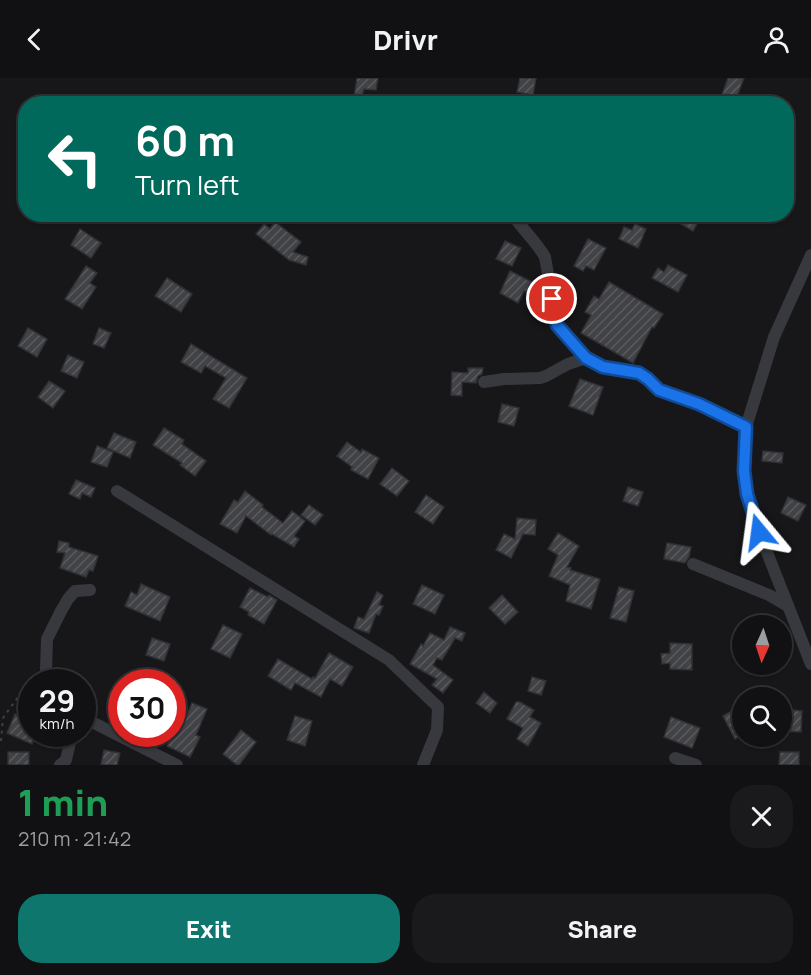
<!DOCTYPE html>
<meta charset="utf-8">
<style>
body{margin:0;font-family:Manrope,sans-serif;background:#1a1a1c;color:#f1f3f6;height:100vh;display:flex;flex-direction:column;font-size:22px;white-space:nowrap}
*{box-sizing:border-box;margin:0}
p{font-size:20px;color:#9c9da0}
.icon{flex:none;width:33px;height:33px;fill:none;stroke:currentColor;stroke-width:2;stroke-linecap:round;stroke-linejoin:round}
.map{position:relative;height:687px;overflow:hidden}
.panel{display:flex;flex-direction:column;background:#111113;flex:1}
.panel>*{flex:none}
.banner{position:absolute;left:18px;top:18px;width:776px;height:126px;border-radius:24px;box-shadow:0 2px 4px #0004,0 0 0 2px #303133;background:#00695c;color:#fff;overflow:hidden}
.needle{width:39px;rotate:183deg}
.controls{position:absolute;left:732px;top:537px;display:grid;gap:12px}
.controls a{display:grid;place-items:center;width:60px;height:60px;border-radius:50%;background:#111113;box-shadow:0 2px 4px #0004,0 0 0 2px #303133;font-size:30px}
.speed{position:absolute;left:18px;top:591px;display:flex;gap:12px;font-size:30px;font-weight:700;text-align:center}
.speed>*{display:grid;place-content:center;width:78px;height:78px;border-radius:50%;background:#111113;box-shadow:0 2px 4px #0004,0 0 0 2px #303133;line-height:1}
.speed small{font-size:15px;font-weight:400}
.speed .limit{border:9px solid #d22;background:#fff;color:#111}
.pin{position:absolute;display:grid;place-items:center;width:51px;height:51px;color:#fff;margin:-26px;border:3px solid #fff;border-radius:50%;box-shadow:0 2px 6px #0007}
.me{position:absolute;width:66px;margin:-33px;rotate:344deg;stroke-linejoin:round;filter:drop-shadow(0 0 4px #0008)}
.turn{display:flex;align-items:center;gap:21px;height:126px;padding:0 18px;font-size:27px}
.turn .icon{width:78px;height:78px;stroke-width:2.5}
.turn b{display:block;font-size:42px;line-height:51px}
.round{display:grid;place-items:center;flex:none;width:63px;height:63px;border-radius:24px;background:#1a1a1c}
.head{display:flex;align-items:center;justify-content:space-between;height:102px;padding:0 18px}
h1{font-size:36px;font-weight:800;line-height:45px;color:#1e9e55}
.button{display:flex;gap:12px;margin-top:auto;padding:12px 18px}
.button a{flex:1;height:69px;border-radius:24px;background:#0f766e;color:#fff;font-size:24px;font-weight:800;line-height:69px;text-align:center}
.button a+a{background:#1a1a1c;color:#f1f3f6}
header{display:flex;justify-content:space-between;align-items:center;height:78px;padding:0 18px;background:#111113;font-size:27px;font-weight:800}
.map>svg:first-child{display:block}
.building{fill:url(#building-hatch);stroke:#313135;stroke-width:1.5}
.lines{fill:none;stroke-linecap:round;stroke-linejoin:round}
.path{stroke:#3e4045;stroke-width:2;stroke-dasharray:3 4.5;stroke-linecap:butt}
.minor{stroke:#38393e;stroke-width:12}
.route-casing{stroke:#114b97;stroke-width:15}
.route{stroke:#1a73e8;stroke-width:10}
</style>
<header><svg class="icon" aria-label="back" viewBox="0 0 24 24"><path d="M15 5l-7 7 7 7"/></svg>Drivr<svg class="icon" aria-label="person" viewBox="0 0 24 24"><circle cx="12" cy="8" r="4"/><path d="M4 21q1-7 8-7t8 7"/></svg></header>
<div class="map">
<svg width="811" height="687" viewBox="0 0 811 687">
<defs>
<pattern id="building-hatch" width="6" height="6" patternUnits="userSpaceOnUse" patternTransform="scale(1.5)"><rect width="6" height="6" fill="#414246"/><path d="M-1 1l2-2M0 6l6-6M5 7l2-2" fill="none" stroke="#5a5b5f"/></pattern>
</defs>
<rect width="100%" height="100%" fill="#171719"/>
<!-- building -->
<g class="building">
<path d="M357,0H378L376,12L364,11L359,26H353Z"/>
<path d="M520,0H536L533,17L517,14Z"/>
<path d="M728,0H744L734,26H729L720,22Z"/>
<path d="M664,136H702L693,153Z"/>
<path d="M275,144L301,164L293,174L308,179L306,187L289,182L256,156L264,146L270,151Z"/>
<path d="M635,146L646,151L638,170L619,161L624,149L632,152Z"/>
<path d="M80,151L101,165L91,180L71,167Z"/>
<path d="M588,161L606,170L594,192L586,188L583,193L574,188Z"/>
<path d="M505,163L521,170L512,188L496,181Z"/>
<path d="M668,187L687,197L678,214L652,200L658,190L664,194Z"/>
<path d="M86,188L97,195L90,205L96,209L82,231L65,221Z"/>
<path d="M510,193L532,204L526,214L524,213L518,225L500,215Z"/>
<path d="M167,200L192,216L181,234L155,218Z"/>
<path d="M609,204L663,236L654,250L652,249L633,285L581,255L591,237L585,234L594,218L599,221Z"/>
<path d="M28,250L47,261L37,279L18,268Z"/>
<path d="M99,250L111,255L104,270L93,266Z"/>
<path d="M191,266L247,300L229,330L213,321L226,300L205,288L201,295L181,284Z"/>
<path d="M68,277L84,284L77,300L61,293Z"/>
<path d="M468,290H483L482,296L478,298L476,305L462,304V318L451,317L452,294L468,295Z"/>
<path d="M580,301L603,309L593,337L569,328Z"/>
<path d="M49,303L65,313L53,330L38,319Z"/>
<path d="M502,326L519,330L514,348L498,344Z"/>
<path d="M164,350L184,362L182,366L206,383L195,398L180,387L182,385L153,367Z"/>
<path d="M114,355L136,364L130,380L107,370Z"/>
<path d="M347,364L361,374L362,371L379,380L368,401L351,392L352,389L337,378Z"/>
<path d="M97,368L113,374L107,389L91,384Z"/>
<path d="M763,373L783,375L782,385L762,383Z"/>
<path d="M392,390L409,403L397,418L380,406Z"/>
<path d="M76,402L95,410L91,419L82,415L80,421L69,416Z"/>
<path d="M628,409L643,414L638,428L623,423Z"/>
<path d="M245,413L263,427L262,429L283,445L292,433L305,443L294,458L299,461L294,469L272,456L271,457L246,438L237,455L220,446L234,422L238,424Z"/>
<path d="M426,417L444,429L433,446L415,434Z"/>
<path d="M788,419L806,427L798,443L781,435Z"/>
<path d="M309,427L323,437L315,447L301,437Z"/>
<path d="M517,440L536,442L535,457L523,456L511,480L496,472L504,456L515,461Z"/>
<path d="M558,455L579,468L567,489L571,490L570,492L600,501L591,531L566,523L570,507L549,498L558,477L548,471Z"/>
<path d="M59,463L69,465V469L98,478L93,493L89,492L86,499L60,490L65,475L57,474Z"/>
<path d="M667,465L691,469L689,479L685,485L664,481Z"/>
<path d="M141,506L170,519L160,543L125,528L131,514L137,517Z"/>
<path d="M422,507L444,517L435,536L413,526Z"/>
<path d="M619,509L634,513L626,544L610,540Z"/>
<path d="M250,510L268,519L269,517L277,522L264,546L248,537L249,534L240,529Z"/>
<path d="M377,514L383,517L379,527L383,528L379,537L376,536L369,555L354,550L358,539L364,541Z"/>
<path d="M502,517L518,534L505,546L489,530Z"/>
<path d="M223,547L242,556L230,580L211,571Z"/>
<path d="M450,549L465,555L462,563L455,560L442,582L437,580L433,587L453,602L443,615L432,607L437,601L410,586L421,566L423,568L430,555L444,562Z"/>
<path d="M152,560L170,566L164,583L146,577Z"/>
<path d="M670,565L692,566V592L670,591V585L662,586L661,576L670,575Z"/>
<path d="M329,575L353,589L342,608L330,601L321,619L295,605L291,612L268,598L278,581L312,601L313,599L315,600Z"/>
<path d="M532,599L546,603L541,617L528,613Z"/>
<path d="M484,614L497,625L490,635L476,625Z"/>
<path d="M516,624H520L534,632L530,639L541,645L528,668L517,661L523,650L507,641Z"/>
<path d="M192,625L207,631L196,657L200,659L190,679L167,668L170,662L156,656H173L176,648L181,651Z"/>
<path d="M742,627V657L735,661L723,638Z"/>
<path d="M782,631L802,633L801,654L782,653Z"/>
<path d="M15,636L32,643V656H36L32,666L7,655Z"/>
<path d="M295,638L312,643L305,668L287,662Z"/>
<path d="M671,639L700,650L692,670L664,659Z"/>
<path d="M241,652L256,664L239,687H237L223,676Z"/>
<path d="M104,672L120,675L117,687H101Z"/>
<rect x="8" y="674" width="21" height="13"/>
<path d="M780,674H799V687H779Z"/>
</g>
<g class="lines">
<!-- path -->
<g class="path">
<path d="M33,604L38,600"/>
<path d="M1,663L3,640L18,619L32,606"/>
</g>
<!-- minor -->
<g class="minor">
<path d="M512,136C522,151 536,163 545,179L557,247L586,280L603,289L639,295L648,301L659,312L699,326L746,349"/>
<path d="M811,177L774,259L746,349L744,394L747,416L759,454L811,586"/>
<path d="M484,304L504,301L540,300L546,298L568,286L586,280"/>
<path d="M117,413L389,582L438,629L437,652L423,687"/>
<path d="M693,486L769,517L788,528"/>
<path d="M57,604L46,592L47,561L61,533L68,521L75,513L90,512"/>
<path d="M82,639L177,687"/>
<path d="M675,680L696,687"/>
<path d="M60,687L66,682L72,656"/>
</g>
</g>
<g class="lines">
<!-- route casing -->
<g class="route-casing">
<path id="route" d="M552,221L557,247L586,280L603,289L639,295L648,301L659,312L699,326L746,349L744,393L747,416L759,454"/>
</g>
<!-- route -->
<use href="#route" class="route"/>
</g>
</svg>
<div class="controls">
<a><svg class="needle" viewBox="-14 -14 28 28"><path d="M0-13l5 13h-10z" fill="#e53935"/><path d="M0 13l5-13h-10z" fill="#9c9da0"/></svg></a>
<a><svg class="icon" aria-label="search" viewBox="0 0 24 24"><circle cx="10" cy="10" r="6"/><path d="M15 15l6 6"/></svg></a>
</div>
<div class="speed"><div>29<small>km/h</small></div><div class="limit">30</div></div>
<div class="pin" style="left:552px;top:221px;background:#d93025"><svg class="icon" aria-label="arrive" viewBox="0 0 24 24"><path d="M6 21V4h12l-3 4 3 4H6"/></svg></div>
<svg class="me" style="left:759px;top:454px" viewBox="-20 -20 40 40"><path d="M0-17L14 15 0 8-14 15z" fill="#1a73e8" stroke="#fff" stroke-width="4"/></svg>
<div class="banner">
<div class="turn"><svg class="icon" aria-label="left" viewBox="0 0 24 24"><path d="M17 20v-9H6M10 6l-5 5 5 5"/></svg><div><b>60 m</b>Turn left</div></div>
</div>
</div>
<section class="panel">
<div class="head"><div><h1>1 min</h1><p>210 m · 21:42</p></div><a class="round"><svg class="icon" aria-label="close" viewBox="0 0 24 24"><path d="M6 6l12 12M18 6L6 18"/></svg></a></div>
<div class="button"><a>Exit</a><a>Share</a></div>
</section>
